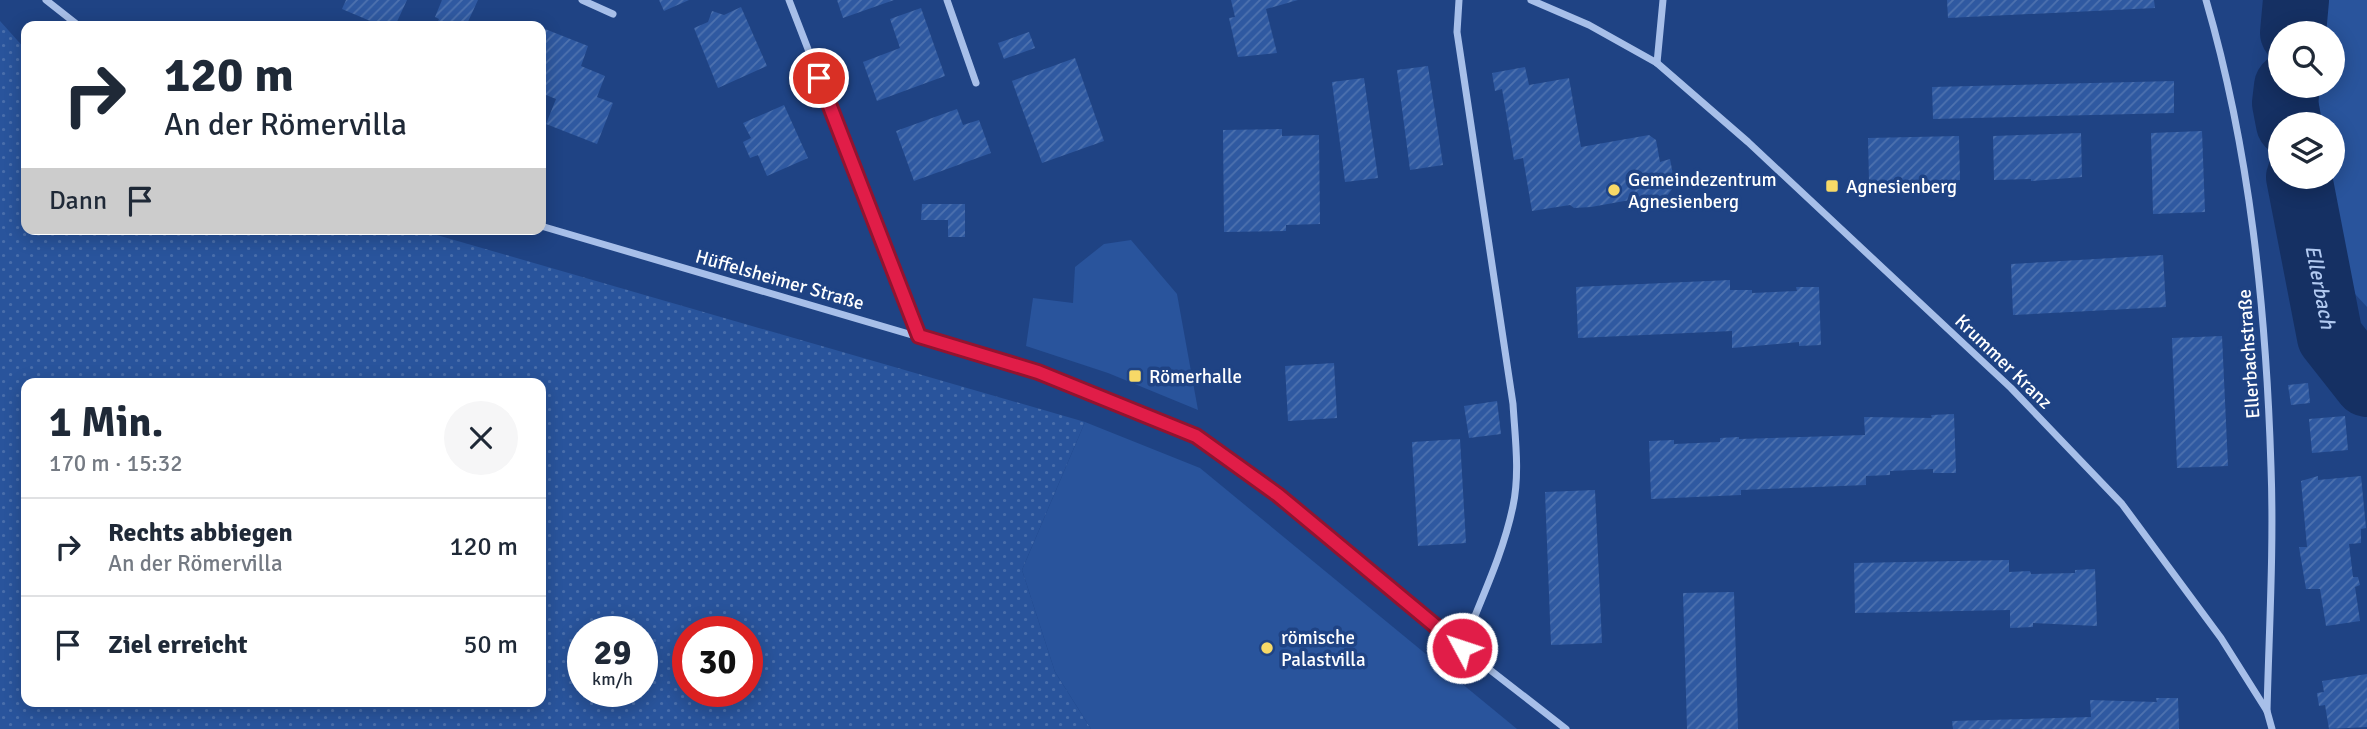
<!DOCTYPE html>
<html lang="de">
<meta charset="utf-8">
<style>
body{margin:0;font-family:Signika,sans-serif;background:#f6f6f7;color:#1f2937;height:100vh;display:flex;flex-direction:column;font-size:26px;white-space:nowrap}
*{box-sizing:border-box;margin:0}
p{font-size:23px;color:#747a83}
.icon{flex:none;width:38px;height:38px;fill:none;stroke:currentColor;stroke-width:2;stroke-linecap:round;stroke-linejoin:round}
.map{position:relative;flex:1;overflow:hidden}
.drawer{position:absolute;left:21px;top:378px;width:525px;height:329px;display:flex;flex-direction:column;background:#fff;border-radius:14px;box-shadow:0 4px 18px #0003}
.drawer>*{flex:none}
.guide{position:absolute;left:21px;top:21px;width:525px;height:214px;border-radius:14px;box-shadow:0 4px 18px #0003;background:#fff;color:#1f2937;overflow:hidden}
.tools{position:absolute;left:2268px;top:21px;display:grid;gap:14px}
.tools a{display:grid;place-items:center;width:77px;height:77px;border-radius:50%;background:#fff;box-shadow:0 4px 18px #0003;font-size:35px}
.speed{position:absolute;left:567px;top:616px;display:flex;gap:14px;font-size:35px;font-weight:700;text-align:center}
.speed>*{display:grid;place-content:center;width:91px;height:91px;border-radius:50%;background:#fff;box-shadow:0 4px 18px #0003;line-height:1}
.speed small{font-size:18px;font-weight:400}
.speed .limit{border:10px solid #d22;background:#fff;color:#111}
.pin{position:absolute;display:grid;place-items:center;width:60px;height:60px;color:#fff;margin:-30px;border:4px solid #fff;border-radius:50%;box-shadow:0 2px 7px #0007}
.me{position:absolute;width:77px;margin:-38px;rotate:310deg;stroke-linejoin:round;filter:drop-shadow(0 0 5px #0008)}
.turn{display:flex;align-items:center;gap:24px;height:147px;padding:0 28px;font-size:32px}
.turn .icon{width:91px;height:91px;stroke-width:2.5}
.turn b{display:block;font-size:49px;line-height:60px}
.then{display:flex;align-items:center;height:66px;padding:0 28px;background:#0003;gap:14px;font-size:26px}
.round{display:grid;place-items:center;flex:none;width:74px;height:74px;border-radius:37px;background:#f6f6f7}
.head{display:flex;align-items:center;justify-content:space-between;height:119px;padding:0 28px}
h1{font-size:42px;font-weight:700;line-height:52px}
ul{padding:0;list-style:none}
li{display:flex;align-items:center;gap:21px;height:98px;padding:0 28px;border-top:2px solid #e0e1e3}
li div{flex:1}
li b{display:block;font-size:26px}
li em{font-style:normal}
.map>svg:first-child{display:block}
.grass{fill:url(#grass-dots);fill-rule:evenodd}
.park{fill:#29549c}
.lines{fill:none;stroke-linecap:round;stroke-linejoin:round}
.river{stroke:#153063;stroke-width:66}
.building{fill:url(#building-hatch)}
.street{stroke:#a7bfe9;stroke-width:7}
.route-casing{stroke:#92132f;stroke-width:18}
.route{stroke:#e11d48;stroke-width:12}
.poi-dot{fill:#f7d967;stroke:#1f4384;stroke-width:2.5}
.labels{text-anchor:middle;stroke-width:7;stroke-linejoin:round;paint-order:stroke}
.poi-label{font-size:19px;fill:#fff;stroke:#1f4384;text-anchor:start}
.street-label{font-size:19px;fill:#fff;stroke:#1f4384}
.water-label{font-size:21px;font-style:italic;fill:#b2caf1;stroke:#1f4384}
</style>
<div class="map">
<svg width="2367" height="729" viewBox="0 0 2367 729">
<defs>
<pattern id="grass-dots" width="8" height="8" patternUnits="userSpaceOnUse" patternTransform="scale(1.75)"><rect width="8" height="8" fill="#29549c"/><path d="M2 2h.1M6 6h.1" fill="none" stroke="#496eab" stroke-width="1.8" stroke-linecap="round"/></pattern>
<pattern id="building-hatch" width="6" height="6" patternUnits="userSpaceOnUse" patternTransform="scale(1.75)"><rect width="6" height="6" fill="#2f59a1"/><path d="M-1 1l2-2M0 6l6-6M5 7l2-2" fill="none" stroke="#4e72af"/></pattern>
</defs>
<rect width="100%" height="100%" fill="#1f4384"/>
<!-- grass -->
<path class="grass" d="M0,21L26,50V229H416L1085,422L1022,570L1055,672L1091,729H0ZM26,383H541V702H26ZM583,632H642V691H583ZM688,632H747V691H688Z"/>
<!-- park -->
<g class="park">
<path d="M2316,0H2367V307L2355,294L2327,183V177H2333V124H2321L2317,86H2333V33H2311Z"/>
<path d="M1131,240L1177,294L1198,410L1108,373L1026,346L1033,298L1073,303L1075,267L1104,244Z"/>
<path d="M1085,422L1200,468L1517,729H1091L1055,672L1022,570Z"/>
</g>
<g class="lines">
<!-- river -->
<g class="river">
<path d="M2293,33L2296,0"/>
<path d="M2287,86L2285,103L2289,124"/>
<path id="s1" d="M2299,177L2330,337L2367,384"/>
</g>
</g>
<!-- building -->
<g class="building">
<path d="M346,0H407L395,26H382L342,9Z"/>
<path d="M442,0H478L466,26H436L439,19L435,17Z"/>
<path d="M659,0H689L664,11Z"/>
<path d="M837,0H894L843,18Z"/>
<path d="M1231,0H1298L1266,9L1277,53L1238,57L1229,18L1235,17Z"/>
<path d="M1947,0H2154L2155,8L1948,18Z"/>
<path d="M741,7L767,66L718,88L694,28L708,22L712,11L724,15Z"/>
<path d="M921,8L945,76L877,101L863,62L900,48L890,19Z"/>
<path d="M545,29L588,46L581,66L605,76L597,97L613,103L597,144L546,124L556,99L541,93V40Z"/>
<path d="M1029,32L1035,48L1004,59L998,43Z"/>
<path d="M1075,58L1104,141L1042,163L1012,81Z"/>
<path d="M1428,66L1443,165L1410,170L1397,70Z"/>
<path d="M1525,67L1529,85L1569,78L1581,147L1649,135L1656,140L1660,162L1670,159L1675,185L1663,201L1642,207L1641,198L1591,207L1574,208L1570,205L1532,211L1523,158L1514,160L1502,89L1495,91L1492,73Z"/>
<path d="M1364,78L1378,178L1345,182L1332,82Z"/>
<path d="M2174,81V113L1933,119L1932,87Z"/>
<path d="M784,105L808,158L767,176L758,155L750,158L743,142L751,138L743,123Z"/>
<path d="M957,109L963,125L979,120L991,153L914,181L896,131Z"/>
<path d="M1282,129V136L1319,135L1320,224L1286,225V231L1224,232L1223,130Z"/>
<path d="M2202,131L2205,212L2153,214L2151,133Z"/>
<path d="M2081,133L2082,177L2031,181V179L1994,180L1993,136Z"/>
<path d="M1959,136L1960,180L1907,184L1906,181L1869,182L1868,138Z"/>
<path d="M922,204H965V237H948V220H921Z"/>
<path d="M2163,255L2166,307L2013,315L2011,264Z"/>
<path d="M1730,280V290H1752V293L1797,291L1796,287H1819L1821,345L1799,346V342L1732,348V331L1578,338L1576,287Z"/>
<path d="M2222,336L2228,466L2177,468L2172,338Z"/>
<path d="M1334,363L1337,418L1288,421L1285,366Z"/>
<path d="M2308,383L2310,403L2291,405L2288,385Z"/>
<path d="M1497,401L1501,434L1469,438L1464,406Z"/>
<path d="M1954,414L1956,473H1933V469L1890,471V475L1866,476V485L1741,490V495L1651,499L1649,441L1674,440V444L1720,442V438L1739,437V439L1865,435L1864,417L1932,418L1931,415Z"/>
<path d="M2345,416L2348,450L2312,453L2309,419Z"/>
<path d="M1460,439L1466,543L1418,546L1412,442Z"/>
<path d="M2318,476V480L2361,476L2366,528L2361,529V543L2349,544L2353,577H2358L2360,585L2355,587L2360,621L2326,626L2320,589H2306L2299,547H2307L2301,481Z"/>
<path d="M1595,490L1602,643L1551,645L1545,492Z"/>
<path d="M2009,560V572L2030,571L2031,574L2075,573V570L2095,569L2097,626L2033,623V627L2010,628V610L1855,613L1854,563Z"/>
<path d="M1734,592L1738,729H1687L1683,593Z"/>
<path d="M2367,674V727L2329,729L2325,705L2319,706L2317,693L2324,692L2322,681Z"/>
<path d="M2156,698H2178L2179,729H1953L1952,721L2091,717L2090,700L2157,702Z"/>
</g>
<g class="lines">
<!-- street -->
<g class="street">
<path d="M46,0L79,26"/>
<path d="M582,0L613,14"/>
<path d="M789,0L919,336"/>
<path d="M947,0L976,83"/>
<path d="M1459,0L1457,32L1513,404C1515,437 1520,473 1513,506C1503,555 1480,601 1462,648"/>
<path d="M1531,0L1589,25L1657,63L1748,142L2011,388L2122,504L2221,638L2267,711L2272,729"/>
<path d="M2206,0C2250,151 2266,309 2271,467C2274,548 2269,630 2267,711"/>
<path d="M1657,63L1663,0"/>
<path d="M541,226L1038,372L1196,436L1242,467L1462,648L1566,729"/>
</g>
</g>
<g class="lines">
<!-- route casing -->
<g class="route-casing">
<path id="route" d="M819,78L919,336L1038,372L1196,436L1278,495L1462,648"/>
</g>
<!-- route -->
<use href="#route" class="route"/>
</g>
<!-- markers -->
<g class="poi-dot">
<rect x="1825" y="179" width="14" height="14" rx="3.5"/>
<circle cx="1614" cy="190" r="7"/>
<rect x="1128" y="369" width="14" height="14" rx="3.5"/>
<circle cx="1267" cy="648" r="7"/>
</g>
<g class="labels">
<!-- poi labels -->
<g class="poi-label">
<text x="1628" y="186">Gemeindezentrum<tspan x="1628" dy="22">Agnesienberg</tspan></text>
<text x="1846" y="193">Agnesienberg</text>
<text x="1149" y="383">Römerhalle</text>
<text x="1281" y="644">römische<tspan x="1281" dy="22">Palastvilla</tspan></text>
</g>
<!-- street labels -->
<g class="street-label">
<text transform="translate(780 279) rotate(16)" y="7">Hüffelsheimer Straße</text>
<text transform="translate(2248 354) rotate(-94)" y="7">Ellerbachstraße</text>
<text transform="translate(2004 361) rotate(44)" y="7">Krummer Kranz</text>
</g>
<!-- water labels -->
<g class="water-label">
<text dy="7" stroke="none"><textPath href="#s1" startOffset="112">Ellerbach</textPath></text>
</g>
</g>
</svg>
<div class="tools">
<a><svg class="icon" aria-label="search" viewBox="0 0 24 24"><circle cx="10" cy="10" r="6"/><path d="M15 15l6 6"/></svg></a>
<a><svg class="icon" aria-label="layers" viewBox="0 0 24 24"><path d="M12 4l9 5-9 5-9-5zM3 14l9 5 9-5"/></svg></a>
</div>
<div class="speed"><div>29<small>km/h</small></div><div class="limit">30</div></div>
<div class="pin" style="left:819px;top:78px;background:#d93025"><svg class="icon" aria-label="arrive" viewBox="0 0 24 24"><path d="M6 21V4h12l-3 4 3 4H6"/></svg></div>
<svg class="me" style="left:1462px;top:648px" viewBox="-20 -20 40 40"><circle r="17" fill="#e11d48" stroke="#fff" stroke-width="3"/><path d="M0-11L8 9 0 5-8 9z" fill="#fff"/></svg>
<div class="guide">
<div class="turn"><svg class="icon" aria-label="right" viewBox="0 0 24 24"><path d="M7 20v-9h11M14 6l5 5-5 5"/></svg><div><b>120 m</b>An der Römervilla</div></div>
<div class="then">Dann<svg class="icon" aria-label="arrive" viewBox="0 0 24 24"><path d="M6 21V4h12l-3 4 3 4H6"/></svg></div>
</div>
<section class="drawer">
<div class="head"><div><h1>1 Min.</h1><p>170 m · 15:32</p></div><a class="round"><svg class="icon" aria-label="close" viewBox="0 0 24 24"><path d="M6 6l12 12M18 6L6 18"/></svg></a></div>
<ul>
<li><svg class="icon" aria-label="right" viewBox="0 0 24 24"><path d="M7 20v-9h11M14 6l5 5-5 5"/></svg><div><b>Rechts abbiegen</b><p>An der Römervilla</p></div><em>120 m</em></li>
<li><svg class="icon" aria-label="arrive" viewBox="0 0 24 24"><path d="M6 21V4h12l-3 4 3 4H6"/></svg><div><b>Ziel erreicht</b></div><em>50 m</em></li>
</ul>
</section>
</div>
